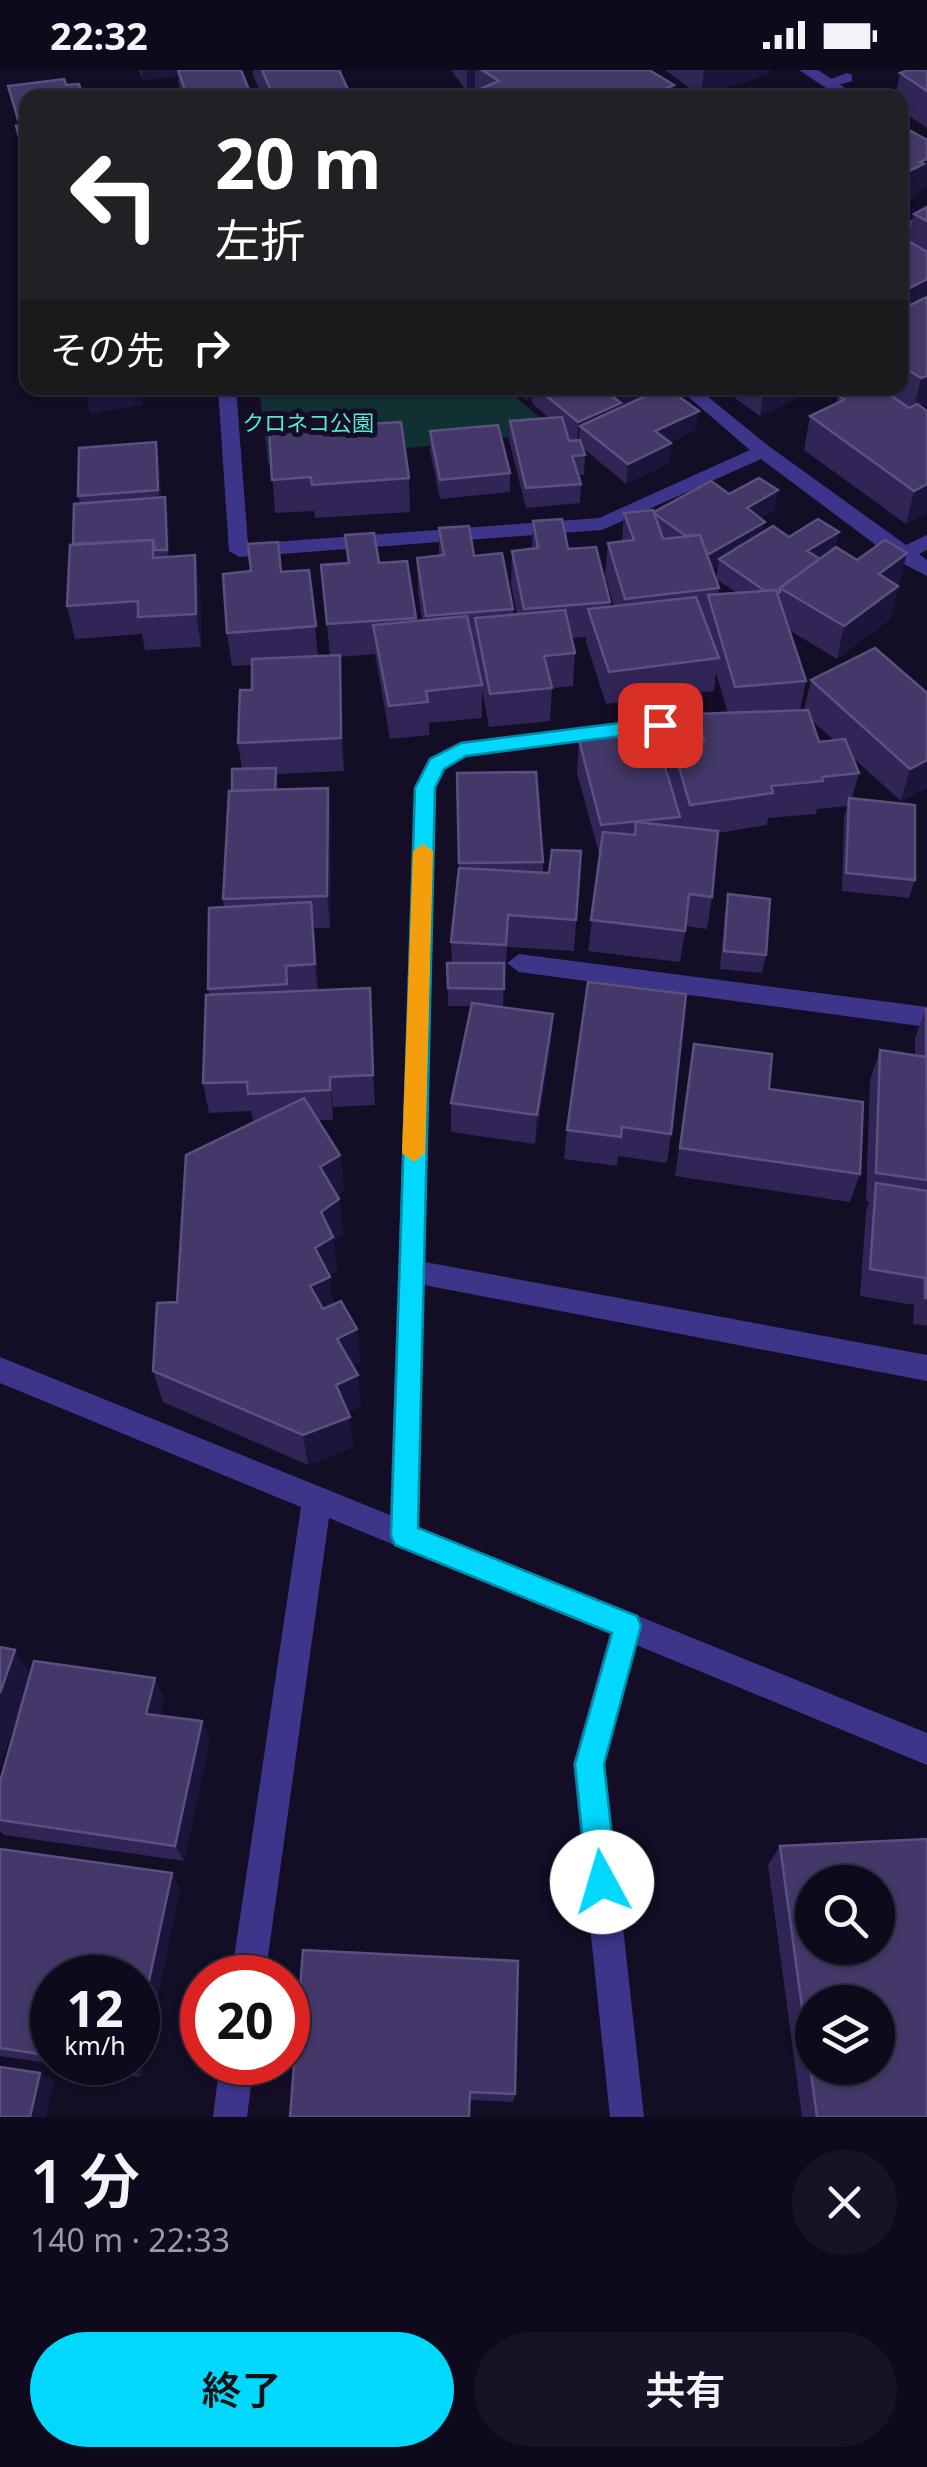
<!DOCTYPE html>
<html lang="ja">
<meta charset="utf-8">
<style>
body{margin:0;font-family:"Noto Sans","Noto Sans JP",sans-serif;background:#171325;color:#f1f3f6;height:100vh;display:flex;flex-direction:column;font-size:38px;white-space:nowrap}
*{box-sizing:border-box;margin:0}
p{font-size:32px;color:#9b9aa3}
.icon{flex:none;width:55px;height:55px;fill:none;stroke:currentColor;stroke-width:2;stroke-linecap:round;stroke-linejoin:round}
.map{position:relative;height:2047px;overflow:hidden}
.panel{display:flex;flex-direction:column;background:#0e0a1c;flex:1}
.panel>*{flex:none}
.hud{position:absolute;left:20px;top:20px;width:888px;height:305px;border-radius:20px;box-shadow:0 2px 8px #0004,0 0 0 2px #2e2b3b;background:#202124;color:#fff;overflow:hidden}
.fabs{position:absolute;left:795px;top:1795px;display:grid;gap:20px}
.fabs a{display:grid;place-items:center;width:100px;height:100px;border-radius:50%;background:#0e0a1c;box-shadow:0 2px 8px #0004,0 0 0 2px #2e2b3b;font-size:50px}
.speed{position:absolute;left:30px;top:1885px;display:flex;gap:20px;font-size:50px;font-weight:700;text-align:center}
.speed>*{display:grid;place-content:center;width:130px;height:130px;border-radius:50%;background:#0e0a1c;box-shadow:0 2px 8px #0004,0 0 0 2px #2e2b3b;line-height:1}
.speed small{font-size:25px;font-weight:400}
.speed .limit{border:15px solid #d22;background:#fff;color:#111}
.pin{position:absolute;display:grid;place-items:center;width:85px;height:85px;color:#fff;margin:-42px;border-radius:20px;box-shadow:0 5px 15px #0006}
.me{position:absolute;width:110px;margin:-55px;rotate:354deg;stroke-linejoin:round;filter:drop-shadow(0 0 8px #0008)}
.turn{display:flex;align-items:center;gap:35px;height:210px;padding:0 30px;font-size:45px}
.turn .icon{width:130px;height:130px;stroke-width:2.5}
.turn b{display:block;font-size:70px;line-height:85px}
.then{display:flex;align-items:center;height:95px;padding:0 30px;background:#0003;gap:20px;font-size:38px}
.round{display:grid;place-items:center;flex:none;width:105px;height:105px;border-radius:52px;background:#171325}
.head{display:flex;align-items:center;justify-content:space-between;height:170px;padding:0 30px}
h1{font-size:60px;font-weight:600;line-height:75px}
.cta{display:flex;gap:20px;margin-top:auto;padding:20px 30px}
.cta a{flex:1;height:115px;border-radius:60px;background:#00d8fe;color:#111;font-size:40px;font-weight:600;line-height:115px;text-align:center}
.cta a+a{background:#171325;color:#f1f3f6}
.status{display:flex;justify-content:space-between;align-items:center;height:70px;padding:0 50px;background:#0e0a1c;direction:ltr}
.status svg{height:28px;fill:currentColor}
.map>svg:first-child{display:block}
.green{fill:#103031}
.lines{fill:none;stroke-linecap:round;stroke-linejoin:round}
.service{fill:#3c3589;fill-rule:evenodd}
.minor{fill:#3c3589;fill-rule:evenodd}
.wall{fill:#312556;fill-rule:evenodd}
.shaded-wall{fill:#1d143b}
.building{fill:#433868;stroke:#5b5080;stroke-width:2.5;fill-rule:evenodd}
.route{fill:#00d8fe;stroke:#008ca5;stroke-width:2.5}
.slow{fill:#f59e0b}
.labels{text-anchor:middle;stroke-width:10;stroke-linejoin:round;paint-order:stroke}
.far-park-label{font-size:22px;fill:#55e8cb;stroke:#130d26}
</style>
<div class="status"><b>22:32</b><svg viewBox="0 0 49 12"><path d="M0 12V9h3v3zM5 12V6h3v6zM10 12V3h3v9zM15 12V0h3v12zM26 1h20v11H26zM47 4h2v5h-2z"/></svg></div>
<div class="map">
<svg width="927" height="2047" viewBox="0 0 927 2047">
<rect width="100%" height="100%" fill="#130d26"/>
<!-- green -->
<path class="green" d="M259,318H505L557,362L268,393Z"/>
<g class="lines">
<!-- service -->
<g class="service">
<path d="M847,3L852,5V11L828,18L820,13Z"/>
<path d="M627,1541L638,1545L642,1556L605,1694L644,2047H610L573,1694L612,1556L616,1545Z"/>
</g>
<!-- minor -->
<g class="minor">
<path d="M799,0H818L857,26L841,28Z"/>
<path d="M127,18L132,20L136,28H121L119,23Z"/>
<path d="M927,144V155L900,165V154Z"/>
<path d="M218,318H236L248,474L599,448L750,380L678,318H697L770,377L906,475L927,465V480L919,484L927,490V506L896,490L761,389L602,460L239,487L229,481Z"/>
<path d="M661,647L669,650L672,655L669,660L466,687L445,699L436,718L425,1192L927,1285V1311L424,1215L419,1457L927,1663V1695L329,1448L265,1908H231L301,1437L0,1313V1287L390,1445L414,718L429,688L461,672Z"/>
<path d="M519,884L927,937V957L519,902L507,893Z"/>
<path d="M220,1992H254L247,2047H213Z"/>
</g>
</g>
<!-- wall -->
<g class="wall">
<path d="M139,0H241L249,20L250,28H183L179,16L178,6L143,10Z"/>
<path d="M253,0H339L352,28H263L253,5Z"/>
<path d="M451,0H649L674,15L673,28H475V20L467,22Z"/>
<path d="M665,0H769V4L701,26Z"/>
<path d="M927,0V58L900,40V28H895L900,3Z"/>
<path d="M64,9L28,112L16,56H18L8,16Z"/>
<path d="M927,137V335L922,337L927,341V443L906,454L804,380L810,346L836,334L838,325L853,318H900V166L908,171L914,144Z"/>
<path d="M511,318H639L638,329L696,360L670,372L671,373L669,393L626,414L583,378L585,385L584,405H578L581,414L580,433L526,438L509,370L510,351L549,348L532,333V328L527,330Z"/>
<path d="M721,318H819L760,346Z"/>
<path d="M269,360L409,408L410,442L315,448L314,441L275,443Z"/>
<path d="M430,361L510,403V422L440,429L430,381Z"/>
<path d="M156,372L159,391L161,427H165L168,446L169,487L200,519L201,577L145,580L142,564L75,569L67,536L73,474L80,433L78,426Z"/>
<path d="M729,424L775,440L760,448L764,462L789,467L839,462L835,478L857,490L907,483L890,549L837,589L789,560L806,611L800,640H804L811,610L927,623V718L901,731L852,687L859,703L852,728L915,810L909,828L842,821L844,746L847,736L817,739L816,744L768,748L767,755L718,763L712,827L707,859L686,856L680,892L588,881L600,787L577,703L579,670L668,706L672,673L692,671L696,644L728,643L716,603L714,621L606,634L586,572V567L571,568L575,583L573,616L552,618L550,651L489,657L482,620V648L429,653V665L390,669L375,584L340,587L344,701L276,704L278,720L328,718L331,751L330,858H314L318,920L370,918L375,1035L333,1037V1050H318L340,1085L344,1120L337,1125L339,1129L343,1164L333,1171L337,1201L329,1206L333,1234L361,1291L352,1295L361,1336L348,1342L353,1377L308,1395L163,1332L153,1301L177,1232L253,1052L251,1041L209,1043L203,1013L210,925L208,919L224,837L223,829L232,721L242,699L238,673L252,620V595L232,596L227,563L281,502L309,500L318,586H330L321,495L347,493L345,465L379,493L407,491L416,551L422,550L418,521L417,488L439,486V458L474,486L513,539V544H517L511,514L512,481L532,479L533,451L568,479L610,532L609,537L614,536L605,506L608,473L622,471L624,443L654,442ZM718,496L716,509L737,523L718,524L719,518L712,500ZM811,650L834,670L819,672Z"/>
<path d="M457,703L543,792V803H549L581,781L574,881L507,877L505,906H504L503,936L551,975L535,1074L451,1062V1033L471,936H448L447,893H452L451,872L459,798Z"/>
<path d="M728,824L766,885L762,903L720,899L725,842Z"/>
<path d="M588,912L671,1064L667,1093L618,1086L617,1096L564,1089L567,1060Z"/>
<path d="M926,938H927V1256L913,1254L914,1235L860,1226L866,1141L869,1132L866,1131L870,1010L880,980L915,985V968Z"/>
<path d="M694,974L769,1019L860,1104L850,1132L675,1106Z"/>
<path d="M0,1577L30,1604L164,1627L160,1646L210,1669L184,1791L4,1765L0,1761V1712L27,1616L0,1695Z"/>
<path d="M780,1776L927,2047H802L768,1795Z"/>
<path d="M0,1779L180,1818L141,2007L0,1986ZM52,1908L138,1992H52Z"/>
<path d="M303,1880L515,2024L513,2032L470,2030Z"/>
</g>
<!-- shaded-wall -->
<g class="shaded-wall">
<path d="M142,0H177L178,6L143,10Z"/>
<path d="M467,0H475V20L467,22Z"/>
<path d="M704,0H769V4L701,26Z"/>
<path d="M674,15L673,28H643Z"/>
<path d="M249,20L250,28H193Z"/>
<path d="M28,47V67H22L18,49Z"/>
<path d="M927,89V118L918,122L917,127L900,135V105Z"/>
<path d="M927,209V238L900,252V223Z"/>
<path d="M927,306V335L913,342L921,308Z"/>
<path d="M128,318H158V322L142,325L143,335L90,344L86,325Z"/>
<path d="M527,318H532V328L527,330Z"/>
<path d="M625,318H639L638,331L580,356L579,370L577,371L578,352L609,324Z"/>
<path d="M764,318H819L760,346Z"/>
<path d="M699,341L696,360L653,380L655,361Z"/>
<path d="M156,372L159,391L161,439L158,420Z"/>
<path d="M671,373L669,393L626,414L628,394Z"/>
<path d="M927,414V443L906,454L914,421Z"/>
<path d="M778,420L775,440L744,457L747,438Z"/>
<path d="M165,427L168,446L170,499L167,480Z"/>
<path d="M765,452L762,471L719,489L718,496L706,503L709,484Z"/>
<path d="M839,462L835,481L803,500L807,481Z"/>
<path d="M907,483L890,549L837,589L844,556L879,504Z"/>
<path d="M195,485L200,519L201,577L196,544Z"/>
<path d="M340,585L342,618L344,701L341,668Z"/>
<path d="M927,690V718L901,731L910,699Z"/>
<path d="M328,718L331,751L330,858L327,826Z"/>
<path d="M311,832L315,864L318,925L315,894Z"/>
<path d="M370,918L372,948L375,1035L373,1005Z"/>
<path d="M553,944L551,975L535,1074L537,1045Z"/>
<path d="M330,1007L333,1037V1050L330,1020Z"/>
<path d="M340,1085L344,1120L325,1132L320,1097Z"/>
<path d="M339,1129L343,1164L333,1171L337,1201L323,1210L330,1207L334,1240L315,1249L310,1216L321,1142Z"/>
<path d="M357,1259L361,1291L341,1301L337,1269Z"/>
<path d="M358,1305L361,1336L340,1346L336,1315Z"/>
<path d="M350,1347L353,1377L308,1395L303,1365Z"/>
<path d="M15,1580L30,1604L0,1695V1623Z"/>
<path d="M155,1608L164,1627L156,1662L146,1644Z"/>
<path d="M202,1651L210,1669L184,1791L175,1776Z"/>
<path d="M172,1803L180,1818L141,2007L130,1998L131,1992H138V1962Z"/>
<path d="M40,2003L54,2012L46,2047H30Z"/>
</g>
<!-- building -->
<g class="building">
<path d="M178,0H241L249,20L188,28Z"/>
<path d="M262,0H339L352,28H274Z"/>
<path d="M482,0H649L674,15L643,28H493L480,19L499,11Z"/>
<path d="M909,0H927V21L900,3Z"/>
<path d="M64,9L66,15L79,14L83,27L28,28V47L18,49L8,16Z"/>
<path d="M28,54V86H25L16,56Z"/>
<path d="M900,55L927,70V89L920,92L924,94L900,105Z"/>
<path d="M28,88V109L23,89Z"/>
<path d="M927,137V151L914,144Z"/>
<path d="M900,166L927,182V209L900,223Z"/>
<path d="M927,227V306L921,308L900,295V240Z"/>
<path d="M84,318H128L86,325Z"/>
<path d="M537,318H625L609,324L621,333L578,352Z"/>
<path d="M663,318H667L699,341L655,361L671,373L628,394L580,356Z"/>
<path d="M853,318H880L909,338L917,334L927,341V414L914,421L810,346L844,330L838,325Z"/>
<path d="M562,347L569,371L580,370L585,385L572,386L581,414L526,418L510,351Z"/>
<path d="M401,352L409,408L312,415L311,407L272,410L269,360Z"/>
<path d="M498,355L510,403L440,410L430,361Z"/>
<path d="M156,372L158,420L78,426L79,378Z"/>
<path d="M759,408L778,420L747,438L765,452L709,484L705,481L700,465L686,466L655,444L654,442L711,411L729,424Z"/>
<path d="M165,427L167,480H155L153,470L73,474L74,434Z"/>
<path d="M653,440L663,469L700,465L719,518L625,529L608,473L634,470L624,443Z"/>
<path d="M562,449L568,479L596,477L610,532L524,539L512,481L538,478L533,451Z"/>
<path d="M818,449L839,462L807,481L820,489L780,518V522L777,523L776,520L765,521L719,489L773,456L789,467Z"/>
<path d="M469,456L474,486L502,483L513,539L426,546L417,488L444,485L439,458Z"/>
<path d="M374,463L379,493L407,491L416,548L327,554L321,495L349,493L345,465Z"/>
<path d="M153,470V488L195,485L196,544L138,547V531L67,536L70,475Z"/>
<path d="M885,470L907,483L879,504L898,516L844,556L780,518L836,477L857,490Z"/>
<path d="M278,472L281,502L309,500L316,556L227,563L223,504L251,501L248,474Z"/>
<path d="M776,520L806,611L735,617L708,525Z"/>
<path d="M696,527L719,588L609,602L588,539Z"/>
<path d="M565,540L575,583L544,586L552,618L490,624L475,548Z"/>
<path d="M467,546L482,615L426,621L428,632L389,636L373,555Z"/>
<path d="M875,578L927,623V690L910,699L811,610Z"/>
<path d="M340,585L341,668L238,673L240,620H252V589Z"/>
<path d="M808,640L819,672L845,669L859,703L822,707L823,711L771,716L773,723L690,735L672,673L704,670L696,644Z"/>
<path d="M655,663L680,747L601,755L579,670Z"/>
<path d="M276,698L275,720L232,721V699Z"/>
<path d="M536,702L543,792L459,793L457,703Z"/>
<path d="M328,718L327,826L223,829L229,721Z"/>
<path d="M849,728L915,735V810L846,803Z"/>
<path d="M636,752L718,761L712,827L689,824L685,861L591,850L603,762L635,765Z"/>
<path d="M552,780L581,781L576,850L508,845L506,875L451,872L459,798L549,803Z"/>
<path d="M728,824L770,829L766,885L724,881Z"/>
<path d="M311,832L315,894L286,896L287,914L208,919L209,838Z"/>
<path d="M447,893H504V919L448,918Z"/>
<path d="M588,912L686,924L671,1064L622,1057L621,1067L567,1060Z"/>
<path d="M370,918L373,1005L330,1007V1020L248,1024L247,1012L203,1013L206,925Z"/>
<path d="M472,933L553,944L537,1045L451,1033Z"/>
<path d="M926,938L927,1110L876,1103L880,980L926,987Z"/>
<path d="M694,974L772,984L769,1019L863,1032L860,1104L680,1078Z"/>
<path d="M304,1028L340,1085L320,1097L339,1129L321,1142L333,1167L315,1178L330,1207L310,1216L323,1239L341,1231L357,1259L337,1269L358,1305L336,1315L350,1347L303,1365L153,1301L157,1233L177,1232L186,1085Z"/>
<path d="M876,1113L927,1121V1228H925V1208L870,1199Z"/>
<path d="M0,1577L15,1580L0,1623Z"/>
<path d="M34,1591L155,1608L146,1644L202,1651L175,1776L0,1750V1712Z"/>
<path d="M927,1769V2047H817L780,1776ZM812,1812H878V1878H812ZM812,1932H878V1998H812Z"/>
<path d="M0,1779L172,1803L138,1962V1908H52V1986L0,1978Z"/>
<path d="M303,1880L518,1891L515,2024L470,2022L469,2047H290Z"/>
<path d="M95,1992H131L130,1998Z"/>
<path d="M0,1997L40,2003L30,2047H0Z"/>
</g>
<!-- route -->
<path class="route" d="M660,648L667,650V660L466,686L444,699L435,718L418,1458L637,1546L641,1556L604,1694L617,1812L613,1822L602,1826L591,1822L587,1812L575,1694L612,1563L395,1475L391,1466L415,718L430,689L461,673Z"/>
<!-- slow -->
<path class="slow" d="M423,774L433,781L425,1083L414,1092L402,1083L413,781Z"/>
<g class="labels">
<!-- far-park labels -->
<g class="far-park-label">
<text x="308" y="361">クロネコ公園</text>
</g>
</g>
</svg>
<div class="fabs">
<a><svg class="icon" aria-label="search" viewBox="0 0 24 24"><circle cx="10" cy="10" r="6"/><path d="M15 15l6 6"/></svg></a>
<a><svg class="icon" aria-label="layers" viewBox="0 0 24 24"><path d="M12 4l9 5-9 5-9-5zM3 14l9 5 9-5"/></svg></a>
</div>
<div class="speed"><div>12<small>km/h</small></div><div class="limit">20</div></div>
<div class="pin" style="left:660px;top:655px;background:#d93025"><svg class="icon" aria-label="arrive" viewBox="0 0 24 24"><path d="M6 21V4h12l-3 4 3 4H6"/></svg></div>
<svg class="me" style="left:602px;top:1812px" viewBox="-20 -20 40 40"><circle r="19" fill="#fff"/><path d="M0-13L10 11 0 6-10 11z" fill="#00d8fe"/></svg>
<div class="hud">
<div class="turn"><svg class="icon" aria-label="left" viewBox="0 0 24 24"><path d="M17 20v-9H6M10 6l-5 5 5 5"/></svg><div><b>20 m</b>左折</div></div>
<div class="then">その先<svg class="icon" aria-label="right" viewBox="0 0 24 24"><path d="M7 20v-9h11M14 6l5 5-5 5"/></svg></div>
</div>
</div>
<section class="panel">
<div class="head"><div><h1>1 分</h1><p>140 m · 22:33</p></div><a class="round"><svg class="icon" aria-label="close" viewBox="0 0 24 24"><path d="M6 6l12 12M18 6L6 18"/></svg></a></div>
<div class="cta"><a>終了</a><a>共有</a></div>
</section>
